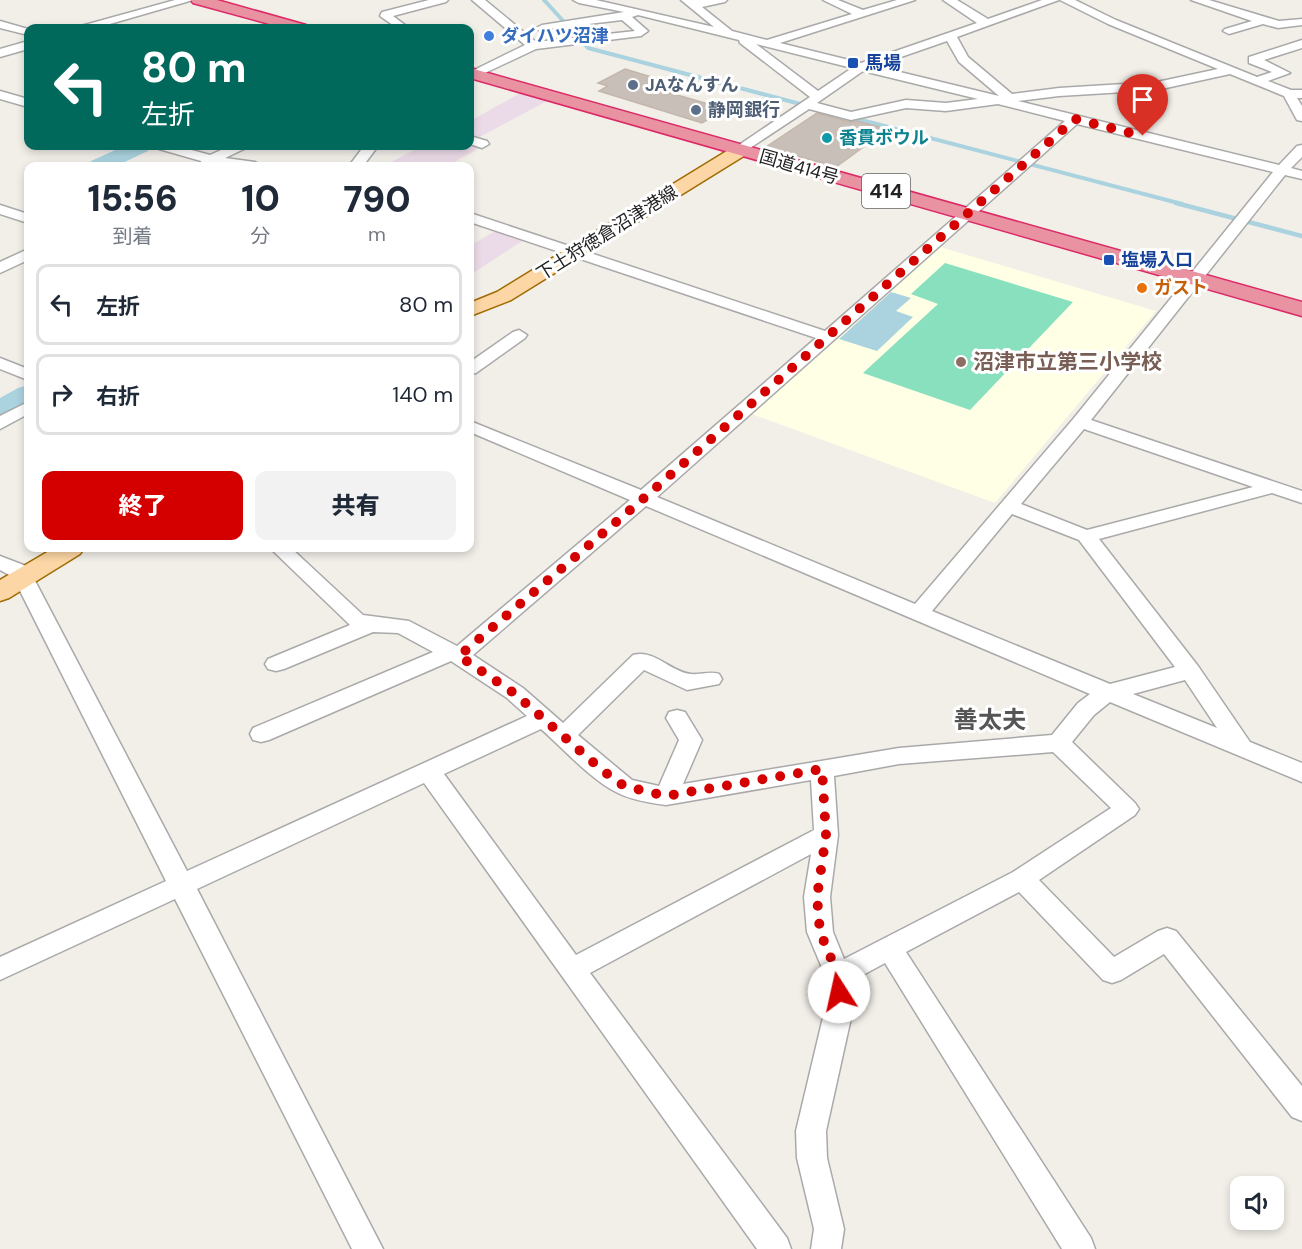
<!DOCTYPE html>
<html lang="ja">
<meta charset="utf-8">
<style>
body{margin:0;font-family:"DM Sans","Noto Sans JP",sans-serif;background:#f2f2f3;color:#1f2937;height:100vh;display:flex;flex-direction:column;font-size:22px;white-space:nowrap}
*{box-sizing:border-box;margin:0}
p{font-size:20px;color:#747a83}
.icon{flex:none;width:33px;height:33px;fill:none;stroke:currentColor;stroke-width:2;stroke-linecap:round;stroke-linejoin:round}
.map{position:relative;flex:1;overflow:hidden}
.panel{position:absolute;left:24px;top:162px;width:450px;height:390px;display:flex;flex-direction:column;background:#fff;border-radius:12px;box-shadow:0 3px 9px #0003}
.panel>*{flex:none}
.banner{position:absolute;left:24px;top:24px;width:450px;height:126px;border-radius:12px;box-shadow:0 3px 9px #0003;background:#00695c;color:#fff;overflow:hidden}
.tools{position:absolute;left:1230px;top:1176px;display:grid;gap:12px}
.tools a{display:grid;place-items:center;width:54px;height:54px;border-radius:12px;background:#fff;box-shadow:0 3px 9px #0003;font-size:30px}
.pin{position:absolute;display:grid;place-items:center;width:51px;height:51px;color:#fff;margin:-62px -26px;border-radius:50% 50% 50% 0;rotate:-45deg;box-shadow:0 0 6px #0007}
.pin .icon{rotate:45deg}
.me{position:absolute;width:66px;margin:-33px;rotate:350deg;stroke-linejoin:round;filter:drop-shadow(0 0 4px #0008)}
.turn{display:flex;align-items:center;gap:21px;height:126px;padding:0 18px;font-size:27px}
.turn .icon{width:78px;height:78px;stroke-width:2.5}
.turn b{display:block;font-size:42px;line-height:51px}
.eta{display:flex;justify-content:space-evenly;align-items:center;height:102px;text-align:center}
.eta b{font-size:36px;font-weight:800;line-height:42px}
.cta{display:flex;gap:12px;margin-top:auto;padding:12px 18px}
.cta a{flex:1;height:69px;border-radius:12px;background:#d40000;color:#fff;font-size:24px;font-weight:800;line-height:69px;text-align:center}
.cta a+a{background:#f2f2f3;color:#1f2937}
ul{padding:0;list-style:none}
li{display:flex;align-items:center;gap:18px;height:81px;margin:0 12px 9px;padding:0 6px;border:3px solid #e0e1e3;border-radius:12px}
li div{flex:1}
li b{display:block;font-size:22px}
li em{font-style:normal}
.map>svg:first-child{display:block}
.industrial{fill:#ebdbe8}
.education{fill:#ffffe5}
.pitch{fill:#88e0be}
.water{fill:#aad3df}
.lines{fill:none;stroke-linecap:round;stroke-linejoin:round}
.stream-far1{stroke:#aad3df;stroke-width:4}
.stream{stroke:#aad3df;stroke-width:4.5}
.river{fill:#aad3df;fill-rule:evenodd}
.building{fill:#c7bfb8;stroke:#c4b6ab;stroke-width:1.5}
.minor-casing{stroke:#a9a9a9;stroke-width:3}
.major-casing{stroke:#a06b00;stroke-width:3}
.highway-casing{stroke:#dc2a67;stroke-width:3}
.minor{fill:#fff;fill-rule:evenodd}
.major{fill:#fcd6a4;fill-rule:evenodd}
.highway{fill:#e892a2;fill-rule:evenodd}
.route{stroke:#d40000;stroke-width:10;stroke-dasharray:0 18}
.shop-dot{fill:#3f7fe0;stroke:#fff;stroke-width:2}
.transit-dot{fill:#1a4fb4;stroke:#fff;stroke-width:2}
.service-dot{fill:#5c6f8a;stroke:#fff;stroke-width:2}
.culture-dot{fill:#0f9aa8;stroke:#fff;stroke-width:2}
.food-dot{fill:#e8710a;stroke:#fff;stroke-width:2}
.education-dot{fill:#8d6e63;stroke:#fff;stroke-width:2}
.labels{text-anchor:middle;stroke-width:6;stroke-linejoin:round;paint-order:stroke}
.far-shop-label{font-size:18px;font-weight:bold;fill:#366cbe;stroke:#fff;text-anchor:start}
.far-transit-label{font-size:18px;font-weight:bold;fill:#164399;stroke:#fff;text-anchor:start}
.far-service-label{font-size:18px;font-weight:bold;fill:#4e5e75;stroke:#fff;text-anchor:start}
.far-culture-label{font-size:18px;font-weight:bold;fill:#0d838f;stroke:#fff;text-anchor:start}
.far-street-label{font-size:18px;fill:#222;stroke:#fff}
.far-food-label{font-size:18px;font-weight:bold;fill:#c56008;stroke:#fff;text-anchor:start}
.shield{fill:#fff;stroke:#646464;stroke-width:1.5}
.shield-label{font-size:20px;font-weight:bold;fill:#222}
.education-label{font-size:21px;font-weight:bold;fill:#785e54;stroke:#fff;text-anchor:start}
.quarter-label{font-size:24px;font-weight:bold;fill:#555;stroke:#fff}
</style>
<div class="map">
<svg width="1302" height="1249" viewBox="0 0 1302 1249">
<rect width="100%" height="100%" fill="#f2efe9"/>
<!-- industrial -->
<g class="industrial">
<path d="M522,92L549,100L474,140L470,138V121Z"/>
<path d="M470,142L483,146L447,166H383L422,146H470Z"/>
<path d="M495,231L524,240L470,275V246Z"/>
</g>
<!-- education -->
<path class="education" d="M940,247L1156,311L995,503L752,414Z"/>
<!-- pitch -->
<path class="pitch" d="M945,263L1073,302L970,410L863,373L938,304L911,294Z"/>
<!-- water -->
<path class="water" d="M891,292L911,298L896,311L913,317L877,351L839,339Z"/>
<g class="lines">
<!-- stream-far1 -->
<g class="stream-far1">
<path d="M544,0L588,48L808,106"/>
<path d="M850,117L1182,204"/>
</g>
<!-- stream -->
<path class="stream" d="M1176,203L1302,236"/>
<!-- river -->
<g class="river">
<path d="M124,146H151L148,151L116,166H88L91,161Z"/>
<path d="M28,385V406L10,416L0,419V398L18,388Z"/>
</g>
</g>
<!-- building -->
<g class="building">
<path d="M625,69L668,82L656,89L726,109L702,123L599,91L608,86L598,83Z"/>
<path d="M817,113L850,122L857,121L888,129L836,167L766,147Z"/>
</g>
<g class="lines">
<!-- minor casing -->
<g class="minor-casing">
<g id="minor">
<path d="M175,0H193L96,28H79L81,26Z"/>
<path d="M429,0H448L446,2L393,16L409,28H397L380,16L382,12Z"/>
<path d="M472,0H485L536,42L635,31L622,20L538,30L536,28L542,25L624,12L579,3L573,0H596L714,27L681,0H727L725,2L702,7L732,31L767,40L852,14L823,0H838L863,10L897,0H915L780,43L861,63L977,23L943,0H957L988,19L1042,0H1059L957,37L968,57L1012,94L1059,88L1157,82L1218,69L1108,24L1060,0H1075L1116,20L1257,77L1272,72L1249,63V57L1302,40V48L1264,60L1290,73L1268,81L1291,90H1302V98H1297L1302,106V121L1297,120L1284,96L1230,74L1157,90L1059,96L1018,101L1279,165L1297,146L1302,145V157L1291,168L1302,171V179L1285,175L1091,420L1302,491V503L1272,493L1099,539L1198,666L1250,742L1302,763V782L1110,702L1094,715L1072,742L1135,803L1139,809L1135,815L1039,880L1114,957L1158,931L1167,928L1176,931L1302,1086V1121L1292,1117L1164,954L1121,980L1112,983L1103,980L1019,892L906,952L1091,1238L1095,1249H1062L885,963L852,981L853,1009L826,1131L827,1158L844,1229L841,1249H811L814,1229L797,1158L796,1131L825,1009V975L807,932L804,897L811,854L590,973L787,1238L791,1249H757L424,783L197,889L383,1249H352L175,899L0,980V957L166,881L13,577L0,570V556L26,566L33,577L187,871L527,716L507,698L451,661L269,740L261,742L253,740L250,734L253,728L433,652L398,633L373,632L284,669L276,671L268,669L265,664L268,659L350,625L270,548H291L363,615L409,621L457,646L630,500L470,432V421L641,490L816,338L470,222V213L825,331L1065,121L998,104L946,111L906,108L851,120L809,109L741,154L734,150L736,147L810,97L740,43L739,40L638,15L632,17L648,31L641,36L536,49L470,80V72L525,45ZM947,41L959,62L999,96L875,66ZM756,44L852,68L818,91ZM863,71L978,99L946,103L906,100L851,112L817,103ZM1077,124L1273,172L1074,418L915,604L657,497ZM1084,429L1253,487L1087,530L1021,504ZM646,506L1090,694L1078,703L1052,735L899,748L683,784L702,740L685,712L677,710L669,712L666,718L679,740L659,786L632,780L578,735L644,670L687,690L719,684L722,679L719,674C709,671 701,675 691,674C670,672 655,649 633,655L563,723L523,688L473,655ZM1012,514L1079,540L1175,667L1110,684L932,611ZM1185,680L1217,728L1133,694ZM541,729C563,748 590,779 616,792C631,800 650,803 666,805L811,780L814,830L576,955L444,774ZM1053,752L1111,808L1013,872L844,959L833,932L830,897L838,835L834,776L899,764Z"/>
<path d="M1191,0H1209L1279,21L1302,19V25L1278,28L1263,24L1229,34L1223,31L1225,29L1252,21Z"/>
<path d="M0,21L28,29V35L0,28Z"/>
<path d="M28,41V49L0,57V49Z"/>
<path d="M0,91L28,99V107L0,99Z"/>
<path d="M470,136L487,141L489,144L482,148L470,144Z"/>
<path d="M157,146H177L210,155L230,146H245L244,149L225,158L255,162L262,166C246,168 217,169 202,165L201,161L159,149Z"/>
<path d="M364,146H378L363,166H349Z"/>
<path d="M0,205L28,214V223L0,214Z"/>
<path d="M28,249V260L0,273V262Z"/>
<path d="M519,330L527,335L525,338L476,373L470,374V362L513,332Z"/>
<path d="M0,358L28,369V380L0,369Z"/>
<path d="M28,402V414L0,429V416Z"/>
</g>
</g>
<!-- major casing -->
<g class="major-casing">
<g id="major">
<path d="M741,145L747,146L750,150L747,154L511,300L470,316V303L497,292L735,146Z"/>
<path d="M54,548H84L80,554L9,598L0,601V580Z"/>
</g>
</g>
<!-- highway casing -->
<g class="highway-casing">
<g id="highway">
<path d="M191,0H217L306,25L308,28H284L193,3Z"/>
<path d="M470,68L1302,302V316L470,78Z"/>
</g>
</g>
<!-- minor -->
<use href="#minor" class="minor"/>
<!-- major -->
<use href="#major" class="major"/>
<!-- highway -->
<use href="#highway" class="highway"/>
</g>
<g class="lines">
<!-- route -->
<path class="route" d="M839,992L838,975L820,932L817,897L826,835L822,769L666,796L624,786L602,770L514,693L459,656L643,499L1075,119L1143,136"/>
</g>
<!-- markers -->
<circle class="shop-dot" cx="489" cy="36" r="6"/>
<g class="transit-dot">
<rect x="847" y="57" width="12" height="12" rx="3"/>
<rect x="1103" y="254" width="12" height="12" rx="3"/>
</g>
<g class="service-dot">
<circle cx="633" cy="85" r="6"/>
<circle cx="696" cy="110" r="6"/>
</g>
<circle class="culture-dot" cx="827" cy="138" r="6"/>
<circle class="food-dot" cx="1142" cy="288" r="6"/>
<circle class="education-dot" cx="961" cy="362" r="6"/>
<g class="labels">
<!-- far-shop labels -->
<g class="far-shop-label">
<text x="501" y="42">ダイハツ沼津</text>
</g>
<!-- far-transit labels -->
<g class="far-transit-label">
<text x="865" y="69">馬場</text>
<text x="1121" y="266">塩場入口</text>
</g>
<!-- far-service labels -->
<g class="far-service-label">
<text x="645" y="91">JAなんすん</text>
<text x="708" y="116">静岡銀行</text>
</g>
<!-- far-culture labels -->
<g class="far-culture-label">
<text x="839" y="144">香貫ボウル</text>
</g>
<!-- far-street labels -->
<g class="far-street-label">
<text transform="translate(799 167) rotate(16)" y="6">国道414号</text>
<text transform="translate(607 233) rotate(-32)" y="6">下土狩徳倉沼津港線</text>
</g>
<!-- far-food labels -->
<g class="far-food-label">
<text x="1154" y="294">ガスト</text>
</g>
<!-- shield labels -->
<rect class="shield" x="862" y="174" width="48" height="34" rx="4.5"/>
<g class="shield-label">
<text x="886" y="198">414</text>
</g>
<!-- education labels -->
<g class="education-label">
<text x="973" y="369">沼津市立第三小学校</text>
</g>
<!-- quarter labels -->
<g class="quarter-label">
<text x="990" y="728">善太夫</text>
</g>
</g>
</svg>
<div class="tools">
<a><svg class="icon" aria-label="sound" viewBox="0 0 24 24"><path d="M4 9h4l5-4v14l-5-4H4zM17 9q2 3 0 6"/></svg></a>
</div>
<div class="pin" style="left:1143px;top:136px;background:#d93025"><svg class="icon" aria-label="arrive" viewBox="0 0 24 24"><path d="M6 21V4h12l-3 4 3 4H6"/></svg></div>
<svg class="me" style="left:839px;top:992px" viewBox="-20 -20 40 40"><circle r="19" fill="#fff"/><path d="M0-13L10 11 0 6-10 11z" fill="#d40000"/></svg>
<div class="banner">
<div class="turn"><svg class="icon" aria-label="left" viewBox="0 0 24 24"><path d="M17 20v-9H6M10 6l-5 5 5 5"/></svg><div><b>80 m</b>左折</div></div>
</div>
<section class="panel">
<div class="eta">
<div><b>15:56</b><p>到着</p></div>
<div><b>10</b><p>分</p></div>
<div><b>790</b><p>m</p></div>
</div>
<ul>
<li><svg class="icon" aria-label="left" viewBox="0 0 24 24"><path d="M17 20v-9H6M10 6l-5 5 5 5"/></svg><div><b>左折</b></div><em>80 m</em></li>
<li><svg class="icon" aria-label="right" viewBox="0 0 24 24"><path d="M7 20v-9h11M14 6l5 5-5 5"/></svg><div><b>右折</b></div><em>140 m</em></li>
</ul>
<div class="cta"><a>終了</a><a>共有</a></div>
</section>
</div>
